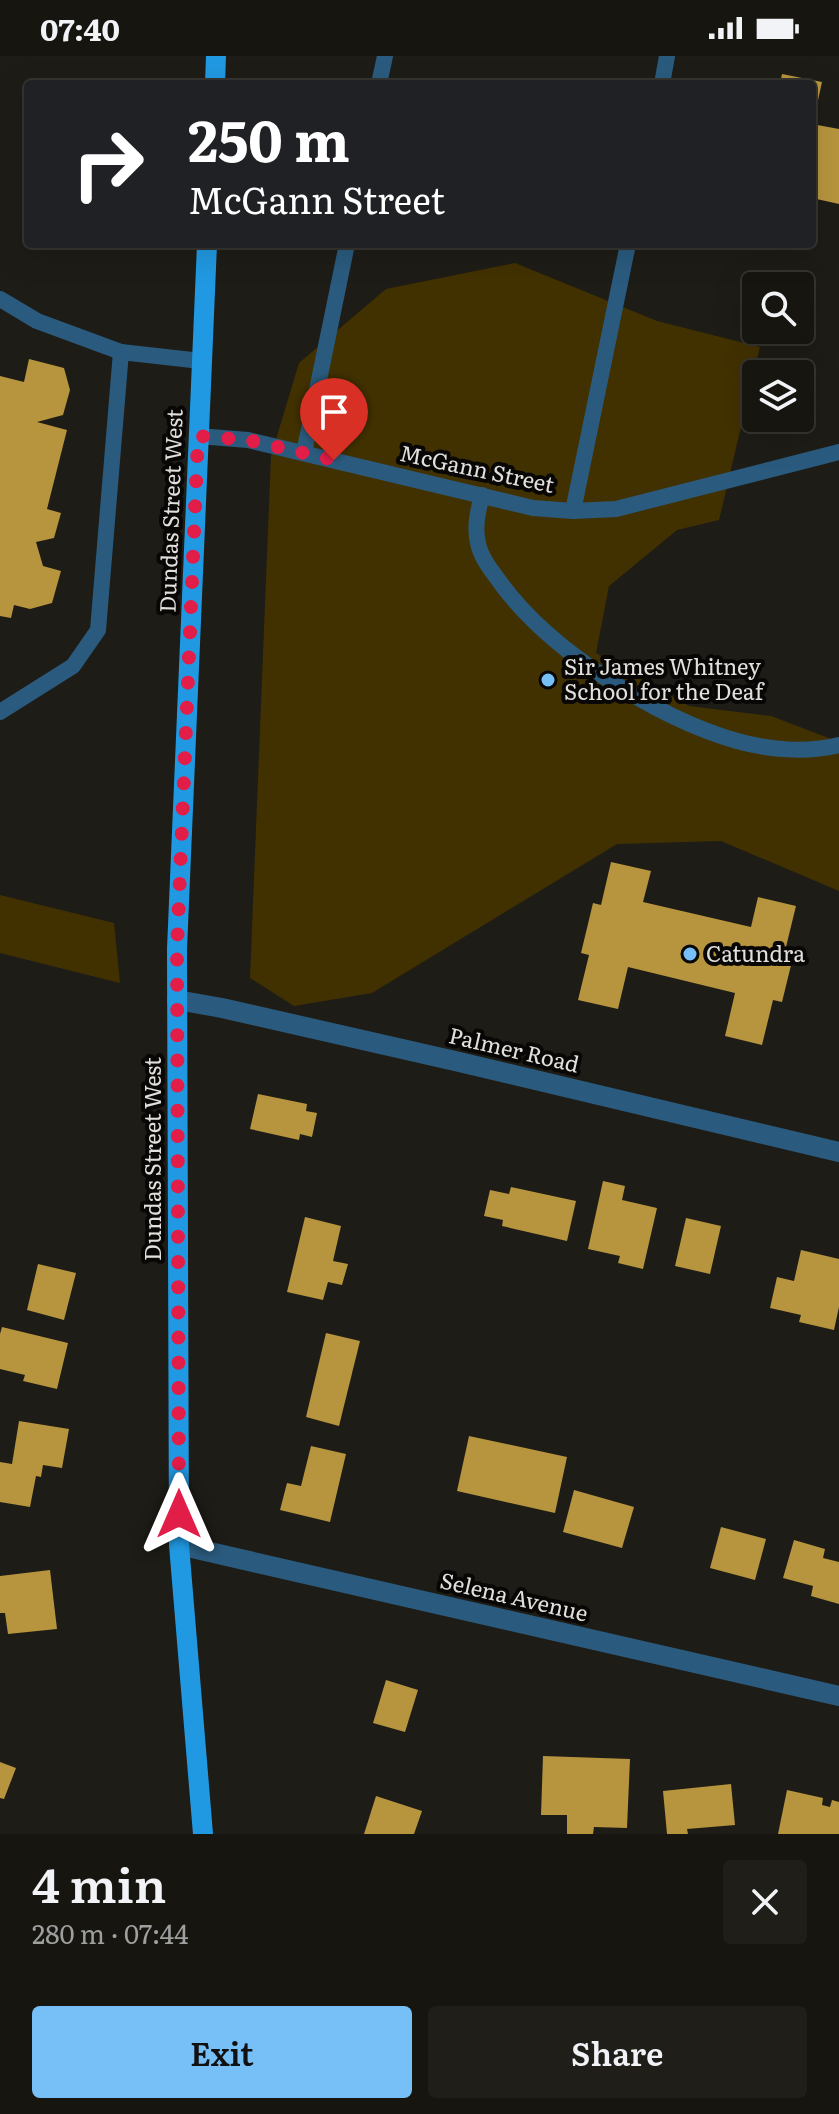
<!DOCTYPE html>
<meta charset="utf-8">
<style>
body{margin:0;font-family:Literata,serif;background:#1f1e19;color:#f1f3f6;height:100vh;display:flex;flex-direction:column;font-size:30px;white-space:nowrap}
*{box-sizing:border-box;margin:0}
p{font-size:26px;color:#9e9f9f}
.icon{flex:none;width:44px;height:44px;fill:none;stroke:currentColor;stroke-width:2;stroke-linecap:round;stroke-linejoin:round}
.map{position:relative;height:1778px;overflow:hidden}
.side{display:flex;flex-direction:column;background:#161510;flex:1}
.side>*{flex:none}
.hud{position:absolute;left:24px;top:24px;width:792px;height:168px;border-radius:8px;box-shadow:0 8px 32px #0002,0 0 0 2px #353430;background:#202124;color:#fff;overflow:hidden}
.tools{position:absolute;left:742px;top:216px;display:grid;gap:16px}
.tools a{display:grid;place-items:center;width:72px;height:72px;border-radius:8px;background:#161510;box-shadow:0 8px 32px #0002,0 0 0 2px #353430;font-size:40px}
.pin{position:absolute;display:grid;place-items:center;width:68px;height:68px;color:#fff;margin:-82px -34px;border-radius:50% 50% 50% 0;rotate:-45deg;box-shadow:0 0 8px #0007}
.pin .icon{rotate:45deg}
.me{position:absolute;width:88px;margin:-44px;rotate:0deg;stroke-linejoin:round;filter:drop-shadow(0 0 6px #0008)}
.turn{display:flex;align-items:center;gap:28px;height:168px;padding:0 32px;font-size:36px}
.turn .icon{width:104px;height:104px;stroke-width:2.5}
.turn b{display:block;font-size:56px;line-height:68px}
.round{display:grid;place-items:center;flex:none;width:84px;height:84px;border-radius:8px;background:#1f1e19}
.head{display:flex;align-items:center;justify-content:space-between;height:136px;padding:0 32px}
h1{font-size:48px;font-weight:600;line-height:60px}
.cta{display:flex;gap:16px;margin-top:auto;padding:16px 32px}
.cta a{flex:1;height:92px;border-radius:8px;background:#76c0f7;color:#111;font-size:32px;font-weight:600;line-height:92px;text-align:center}
.cta a+a{background:#1f1e19;color:#f1f3f6}
.status{display:flex;justify-content:space-between;align-items:center;height:56px;padding:0 40px;background:#161510;direction:ltr}
.status svg{height:22px;fill:currentColor}
.map>svg:first-child{display:block}
.green{fill:#423100}
.building{fill:#b7953e}
.lines{fill:none;stroke-linecap:round;stroke-linejoin:round}
.service{stroke:#2a5b7e;stroke-width:16}
.minor{stroke:#2a5b7e;stroke-width:20}
.tertiary{stroke:#2a5b7e;stroke-width:20}
.primary{stroke:#2199e2;stroke-width:20}
.route{stroke:#e11d48;stroke-width:14;stroke-dasharray:0 25.2}
.poi-dot{fill:#76c0f7;stroke:#080705;stroke-width:3}
.labels{text-anchor:middle;stroke-width:8;stroke-linejoin:round;paint-order:stroke}
.street-label{font-size:22px;fill:#e2e0dd;stroke:#080705}
.poi-label{font-size:22px;fill:#e2e0dd;stroke:#080705;text-anchor:start}
</style>
<div class="status"><b>07:40</b><svg viewBox="0 0 49 12"><path d="M0 12V9h3v3zM5 12V6h3v6zM10 12V3h3v9zM15 12V0h3v12zM26 1h20v11H26zM47 4h2v5h-2z"/></svg></div>
<div class="map">
<svg width="839" height="1778" viewBox="0 0 839 1778">
<rect width="100%" height="100%" fill="#1e1c16"/>
<!-- green -->
<g class="green">
<path d="M515,207L657,265L760,291L719,464L677,474L609,530L596,597L689,650L771,660L839,686V835L721,785L617,788L372,937L294,950L250,922L271,400L299,307L386,233Z"/>
<path d="M0,839L114,867L120,927L0,897Z"/>
</g>
<!-- building -->
<g class="building">
<path d="M782,18L822,26L813,67L812,28H780Z"/>
<path d="M812,68L839,73V148L812,142Z"/>
<path d="M29,303L64,312L70,334L63,359L37,366L67,374L47,453L61,457L54,482L36,486L43,510L61,515L52,547L30,553L14,549L11,562L0,560V320L24,326Z"/>
<path d="M611,806L651,815L643,846L751,871L758,841L796,850L785,895L794,897L782,946L773,944L762,989L725,980L735,937L628,911L618,953L578,944L589,899L581,897L593,847L601,849Z"/>
<path d="M258,1038L307,1048L306,1055L317,1057L312,1081L300,1078L299,1084L250,1073Z"/>
<path d="M603,1125L625,1130L622,1144L657,1152L643,1213L618,1207L620,1200L588,1193Z"/>
<path d="M511,1131L576,1145L567,1185L502,1170L503,1164L484,1160L490,1134L509,1138Z"/>
<path d="M305,1161L341,1170L333,1205L348,1208L342,1229L328,1226L323,1244L287,1236Z"/>
<path d="M686,1162L721,1170L710,1218L675,1210Z"/>
<path d="M801,1194L839,1203V1251L834,1274L799,1266L801,1259L770,1252L777,1221L794,1225Z"/>
<path d="M38,1208L76,1217L64,1264L27,1254Z"/>
<path d="M2,1271L68,1287L57,1333L23,1325L25,1319L0,1313V1278Z"/>
<path d="M326,1277L360,1285L339,1370L306,1361Z"/>
<path d="M19,1365L69,1373L62,1412L43,1409L41,1421L36,1420L30,1451L0,1446V1406L12,1408Z"/>
<path d="M469,1380L567,1401L555,1457L457,1435Z"/>
<path d="M311,1390L346,1398L330,1466L280,1454L287,1427L301,1430Z"/>
<path d="M574,1434L634,1451L622,1492L563,1476Z"/>
<path d="M721,1471L766,1483L755,1524L710,1512Z"/>
<path d="M794,1484L825,1493L823,1502L839,1506V1548L811,1540L813,1530L783,1522Z"/>
<path d="M50,1514L57,1573L8,1578L5,1557H0V1520Z"/>
<path d="M386,1624L418,1634L405,1676L373,1667Z"/>
<path d="M543,1700L630,1703L627,1772L594,1771L593,1778H567V1759H541Z"/>
<path d="M0,1706L16,1712L4,1743L0,1742Z"/>
<path d="M731,1728L735,1769L687,1773L688,1778H667L663,1735Z"/>
<path d="M787,1734L823,1742L822,1749L830,1751L832,1744L839,1746V1778H778Z"/>
<path d="M376,1740L422,1755L414,1778H364Z"/>
</g>
<g class="lines">
<!-- service -->
<g class="service">
<path d="M379,28L385,0"/>
<path d="M662,28L667,0"/>
<path d="M0,243L37,265L121,296"/>
<path d="M198,380L248,384L533,452L573,455L616,453L839,396"/>
<path d="M304,397L347,188"/>
<path d="M482,439C478,455 474,471 478,487C481,503 493,516 502,529C552,596 657,662 737,685C769,694 807,697 839,689"/>
<path d="M573,455L628,188"/>
<path d="M0,656L73,610L98,574L121,296L201,305"/>
</g>
<!-- minor -->
<path class="minor" d="M179,1489L839,1640"/>
<!-- tertiary -->
<path class="tertiary" d="M177,944L222,952L455,1005L839,1096"/>
<!-- primary -->
<g class="primary">
<path d="M215,28L216,0"/>
<path d="M203,1778L179,1489L177,893L207,188"/>
</g>
</g>
<g class="lines">
<!-- route -->
<path class="route" d="M179,1458L177,893L198,380L248,384L334,404"/>
</g>
<!-- markers -->
<g class="poi-dot">
<circle cx="548" cy="624" r="8"/>
<circle cx="690" cy="898" r="8"/>
</g>
<g class="labels">
<!-- street labels -->
<g class="street-label">
<text transform="translate(477 413) rotate(12)" y="8">McGann Street</text>
<text transform="translate(171 455) rotate(-88)" y="8">Dundas Street West</text>
<text transform="translate(514 994) rotate(13)" y="8">Palmer Road</text>
<text transform="translate(153 1103) rotate(-90)" y="8">Dundas Street West</text>
<text transform="translate(514 1541) rotate(13)" y="8">Selena Avenue</text>
</g>
<!-- poi labels -->
<g class="poi-label">
<text x="564" y="619">Sir James Whitney<tspan x="564" dy="25">School for the Deaf</tspan></text>
<text x="706" y="906">Catundra</text>
</g>
</g>
</svg>
<div class="tools">
<a><svg class="icon" aria-label="search" viewBox="0 0 24 24"><circle cx="10" cy="10" r="6"/><path d="M15 15l6 6"/></svg></a>
<a><svg class="icon" aria-label="layers" viewBox="0 0 24 24"><path d="M12 4l9 5-9 5-9-5zM3 14l9 5 9-5"/></svg></a>
</div>
<div class="pin" style="left:334px;top:404px;background:#d93025"><svg class="icon" aria-label="arrive" viewBox="0 0 24 24"><path d="M6 21V4h12l-3 4 3 4H6"/></svg></div>
<svg class="me" style="left:179px;top:1458px" viewBox="-20 -20 40 40"><path d="M0-17L14 15 0 8-14 15z" fill="#e11d48" stroke="#fff" stroke-width="4"/></svg>
<div class="hud">
<div class="turn"><svg class="icon" aria-label="right" viewBox="0 0 24 24"><path d="M7 20v-9h11M14 6l5 5-5 5"/></svg><div><b>250 m</b>McGann Street</div></div>
</div>
</div>
<section class="side">
<div class="head"><div><h1>4 min</h1><p>280 m · 07:44</p></div><a class="round"><svg class="icon" aria-label="close" viewBox="0 0 24 24"><path d="M6 6l12 12M18 6L6 18"/></svg></a></div>
<div class="cta"><a>Exit</a><a>Share</a></div>
</section>
